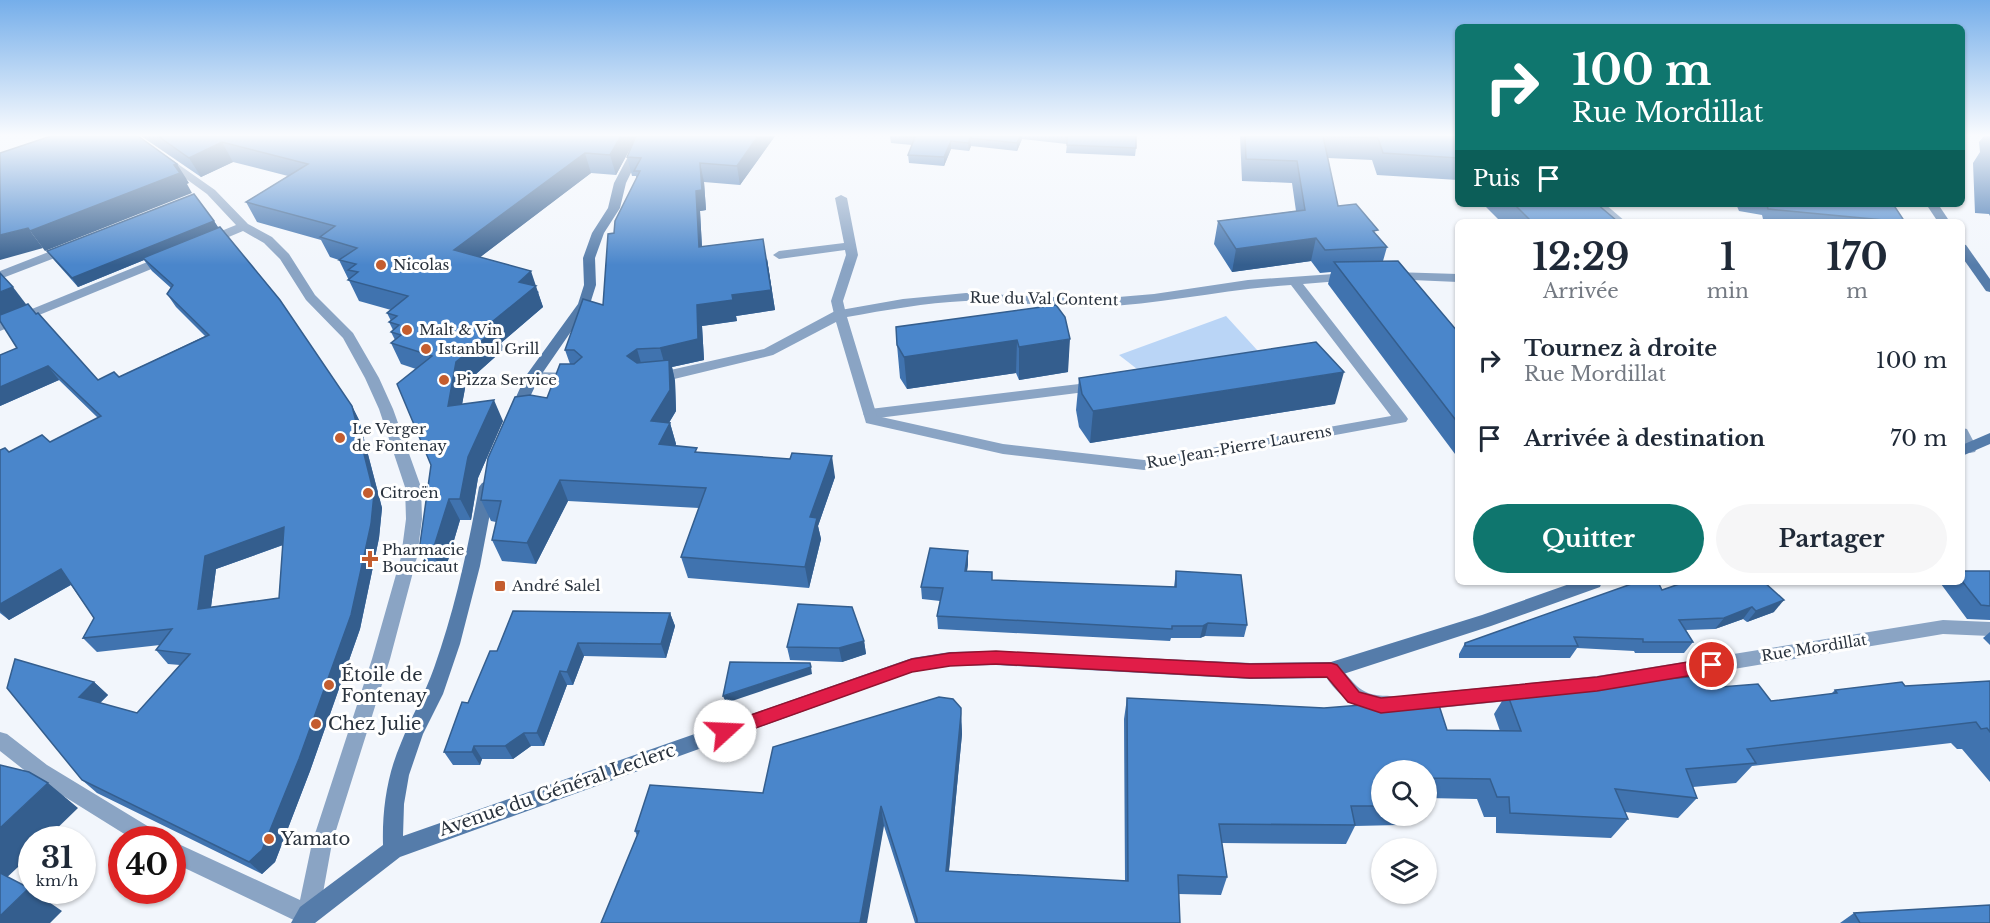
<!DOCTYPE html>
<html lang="fr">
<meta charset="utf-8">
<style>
body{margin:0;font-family:"Libre Baskerville",serif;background:#f6f6f7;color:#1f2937;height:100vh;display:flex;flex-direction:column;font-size:22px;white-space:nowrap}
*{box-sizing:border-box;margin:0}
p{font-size:20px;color:#747a83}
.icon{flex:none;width:33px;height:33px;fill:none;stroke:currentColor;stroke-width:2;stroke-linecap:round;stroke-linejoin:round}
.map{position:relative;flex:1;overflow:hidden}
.panel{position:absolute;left:1455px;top:219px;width:510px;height:366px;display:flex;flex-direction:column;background:#fff;border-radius:9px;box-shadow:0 2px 4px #0004}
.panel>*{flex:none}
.guide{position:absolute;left:1455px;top:24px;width:510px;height:183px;border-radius:9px;box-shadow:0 2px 4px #0004;background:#0f766e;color:#fff;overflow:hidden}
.tools{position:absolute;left:1371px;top:760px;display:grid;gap:12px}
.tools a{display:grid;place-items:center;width:66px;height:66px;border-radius:50%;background:#fff;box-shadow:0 2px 4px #0004;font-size:30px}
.speed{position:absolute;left:18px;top:826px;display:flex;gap:12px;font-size:30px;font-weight:700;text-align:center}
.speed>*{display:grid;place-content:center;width:78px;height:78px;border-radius:50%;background:#fff;box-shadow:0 2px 4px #0004;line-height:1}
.speed small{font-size:15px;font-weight:400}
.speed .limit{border:9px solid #d22;background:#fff;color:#111}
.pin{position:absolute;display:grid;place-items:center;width:51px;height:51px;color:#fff;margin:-26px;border:3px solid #fff;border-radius:50%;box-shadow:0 2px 6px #0007}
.me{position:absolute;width:66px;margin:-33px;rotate:70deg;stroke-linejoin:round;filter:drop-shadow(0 0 4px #0008)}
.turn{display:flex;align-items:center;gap:21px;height:126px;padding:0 18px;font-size:27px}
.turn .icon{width:78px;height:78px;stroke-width:2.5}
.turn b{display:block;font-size:42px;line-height:51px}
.then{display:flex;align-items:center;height:57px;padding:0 18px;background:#0003;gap:12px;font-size:22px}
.eta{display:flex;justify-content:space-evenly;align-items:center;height:102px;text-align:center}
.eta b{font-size:36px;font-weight:700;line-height:42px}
.button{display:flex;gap:12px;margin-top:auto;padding:12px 18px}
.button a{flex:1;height:69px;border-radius:36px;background:#0f766e;color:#fff;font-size:24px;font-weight:700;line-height:69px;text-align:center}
.button a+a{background:#f6f6f7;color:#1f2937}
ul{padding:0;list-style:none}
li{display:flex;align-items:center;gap:18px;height:78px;padding:0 18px}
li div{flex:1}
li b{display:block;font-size:22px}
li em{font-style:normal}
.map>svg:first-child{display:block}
.green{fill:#bad5f6}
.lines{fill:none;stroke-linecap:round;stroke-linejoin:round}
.lane{fill:#8aa4c4;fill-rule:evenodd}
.street{fill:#8aa4c4;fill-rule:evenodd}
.secondary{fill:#557caa;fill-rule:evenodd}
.wall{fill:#4073af;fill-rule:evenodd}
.shaded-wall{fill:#345e8e}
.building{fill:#4a86cb;stroke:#345e8e;stroke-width:1.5;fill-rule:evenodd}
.route{fill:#e11d48;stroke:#92132f;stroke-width:1.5}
.poi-dot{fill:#c45d2f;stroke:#fff;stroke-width:2}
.labels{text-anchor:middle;stroke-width:6;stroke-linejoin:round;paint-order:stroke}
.poi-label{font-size:15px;fill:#29323d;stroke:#fff;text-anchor:start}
.street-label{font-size:15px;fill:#29323d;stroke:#fff}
.near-poi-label{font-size:18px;fill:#29323d;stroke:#fff;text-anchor:start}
.near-street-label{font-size:18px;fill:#29323d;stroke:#fff}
</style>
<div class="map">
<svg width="1990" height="923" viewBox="0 0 1990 923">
<rect width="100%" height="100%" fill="#f2f6fc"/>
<!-- green -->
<path class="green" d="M1226,316L1268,362L1159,386L1119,355Z"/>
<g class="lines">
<!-- lane -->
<g class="lane">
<path d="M841,195L847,198L858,255L843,301L846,314L840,318L834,314L831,301L846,255L845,250L779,259L773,255L779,251L844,243L835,198Z"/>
<path d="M1592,204H1605L1626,222H1613Z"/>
<path d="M1096,382L1101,384L1103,387L1101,390L870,419L863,414L870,409Z"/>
</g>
<!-- street -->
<g class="street">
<path d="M127,136H138L215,190L248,224L272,237L289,254L315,295L353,333L379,378L393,409L421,487L422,519L417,557L390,659L332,843L319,915L314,923H300L172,862V841L300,900L312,843L372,659L401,557L406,519L405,487L379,409L365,378L343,338L306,300L280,259L264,243L243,231L212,244H204V238L236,225L207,194Z"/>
<path d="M69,244L73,245V251L0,279V271Z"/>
<path d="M167,254L173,258L171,261L0,331V322Z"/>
<path d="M1393,272L1458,274V282L1389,279L1387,276Z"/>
<path d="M1348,273L1354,277L1352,280L1303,284L1406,416L1408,419L1406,422L1144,470L1003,454L866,423L836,322L773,355L666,381H655L648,376L655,371H666L764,349L835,311L903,299L966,293L1095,299L1154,294L1248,280ZM1291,285L1391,416L1144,460L1003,444L877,416L847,317C886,310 925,303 965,301C1008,299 1053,309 1097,307C1162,304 1226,289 1291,285Z"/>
<path d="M532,372L574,373L581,378L574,383L527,380L525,377Z"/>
<path d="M1962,428L1967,429L1977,448L1975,452L1970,453L1963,448Z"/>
<path d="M1943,620L1990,622V636L1943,634L1597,692L1419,710L1413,708L1410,702L1413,696L1419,694L1597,676Z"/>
<path d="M1331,662C1344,667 1351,684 1364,691C1376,698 1389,694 1401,698L1404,704L1401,710C1370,721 1336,698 1322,670L1325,665Z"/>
<path d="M0,732L7,734L47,765L159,833L162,840H134L33,777L0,751Z"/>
</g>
<!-- secondary -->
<g class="secondary">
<path d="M639,136H649L626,183L620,208L604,233L595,258L596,285L590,304L539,378L520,418H510L508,415L525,377L578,304L584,285L583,258L592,233L608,208L614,183Z"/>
<path d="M1926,204H1938L1950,222H1938Z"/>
<path d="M1962,244L1966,245L1990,279V292L1986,291L1962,257Z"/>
<path d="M1990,433V444L1962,456V445Z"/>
<path d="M487,481L492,483L495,487L480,566L460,644L443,694L423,734L409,775L404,804L403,836L912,658L950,652L996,651L1250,663L1331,662L1482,615L1575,582H1602L1600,587L1491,626L1331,678L1250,679L996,665L950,666L912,672L400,857L315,923H291L300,907L383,845C382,810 387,775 401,743C411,717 425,694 434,668C455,609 468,548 479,487L482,483Z"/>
</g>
</g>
<!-- wall -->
<g class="wall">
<path d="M141,136H775L740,185L704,182L706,210L700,211L702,247L767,259L775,310L736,316L737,321L702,326L704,360L672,367L675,381L676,411L669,423H670L676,444L675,446L698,452L835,477L818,526L821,539L809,588L688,578L681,557L699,508L568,501L536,564L502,561L492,540L496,522L491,521L481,500L547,398L570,364L565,350L603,305L614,233L636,179V176H632L627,157L634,141L616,175L591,173L480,257L539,292L538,293L543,307L501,343L504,349L466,383L462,404L503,421L478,478L471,520H460L444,574L431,572L419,551L431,465L416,369L401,364L391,343L395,340L391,332L393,330L389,322L391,321L387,313L391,310L359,301L339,260L330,257L321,240L257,222L246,202L288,176L233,162L201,177Z"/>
<path d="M890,136H1136V148L1135,156L1066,153L1067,144L1022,139L1017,151L971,146L969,151L951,149L944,166L909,163L908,155L912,145L891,143Z"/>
<path d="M1240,136H1458V180L1377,175L1372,160L1328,158L1338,206L1377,235L1387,247L1383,261L1458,332V458L1328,284L1331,272L1320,273L1311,261L1232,272L1214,244L1218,221L1296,211L1292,183L1242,181Z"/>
<path d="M1984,136H1990V216L1989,214L1975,213L1973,163L1980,152L1979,142Z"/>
<path d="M1483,204H1597L1616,222H1501Z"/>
<path d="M1736,204H1893L1905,222H1793L1763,219L1762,215L1739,211Z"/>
<path d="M214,221L218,227L352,406L359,420L382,508L379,538L360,629L310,771L275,862L262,874L97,793L82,780L94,682L108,695L100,703L137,713L180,665L168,664L156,650L160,645L97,652L83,638L94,618L71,585L9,620L0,613V450L9,452L50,442L98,418L59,380L0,406V355L17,348L27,305L98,380L119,377L205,336L176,307L167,294L171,288L152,271L144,260L78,287L54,260L47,251ZM283,545L279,598L211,607L216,569Z"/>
<path d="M1056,305L1068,372L1019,380L1016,373L907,389L900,378L897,345Z"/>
<path d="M1079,378L1335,404L1090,443L1079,427L1076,410Z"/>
<path d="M968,551V564L967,571L992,580L1174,587L1176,571L1247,625L1244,637L1205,636L1200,638H1171L1170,641L938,629L937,616L940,601L922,599L921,587Z"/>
<path d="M1962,571H1990V620L1967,619L1941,584L1942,582H1962Z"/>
<path d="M1662,590L1774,612L1747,622L1743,619L1715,629L1686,630L1693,642L1684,653H1635L1634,651L1577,648L1570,658H1459V654L1465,643Z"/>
<path d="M670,613L675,626L666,658L584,656L573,685H567L544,746H531L513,759H482L480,765H453L444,752L468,703L497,651Z"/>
<path d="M1990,632V645L1983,638Z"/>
<path d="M864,641L866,654L842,662L790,660L787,647Z"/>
<path d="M1990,681V782L1962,749H1957L1951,743L1752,766L1736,783L1693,787L1697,798L1678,818L1625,812L1628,819L1611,838L1496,833V817H1484L1477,799L1426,798V771H1382V816H1403L1398,825L1355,826L1346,844L1222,843L1227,877L1221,895L1178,894L1180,923H915L884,826L637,836L635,831L763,793L961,714L962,734L949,871L1125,881L1124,719L1127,698L1447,730L1500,731L1494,714L1507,693L1708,688L1771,701L1831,694L1835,690Z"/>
<path d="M1854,913L1990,923H1840Z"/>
</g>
<!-- shaded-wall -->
<g class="shaded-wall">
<path d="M621,136H637L616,175L610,155Z"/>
<path d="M758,136H775L740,185L737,166Z"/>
<path d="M1020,136H1022V139L1017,151V143Z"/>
<path d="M970,138L971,146L969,151L968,143Z"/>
<path d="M951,141V149L944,166V157Z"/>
<path d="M222,142L233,162L201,177L189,158Z"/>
<path d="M585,153L591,173L462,271L454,250Z"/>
<path d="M700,163L704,182L706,210L700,211L703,267L699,247L696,191Z"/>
<path d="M177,164L189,183L187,184L192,193L45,251L30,231Z"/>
<path d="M214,221L219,229L143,258L144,260L78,287L72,278Z"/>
<path d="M28,228L43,248L0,260V235Z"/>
<path d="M1316,238L1311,261L1232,272L1236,249Z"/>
<path d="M767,259L775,310L736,316L737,321L702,326L704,360L672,367L675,381L676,411L657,442L651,421L666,369L660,348L697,305Z"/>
<path d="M531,271L543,307L501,343L504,349L466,383L458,427L448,406L456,362L519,282Z"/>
<path d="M13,287L29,308L0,318V292Z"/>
<path d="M1070,339L1068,372L1019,380V347Z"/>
<path d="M1017,340L1016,373L907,389L904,357Z"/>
<path d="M637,349L643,370L627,356Z"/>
<path d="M48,366L59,380L0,406V387Z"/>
<path d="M1344,372L1335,404L1090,443L1093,411Z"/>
<path d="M494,400L503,421L478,478L471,520L460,499L468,457Z"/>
<path d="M352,406L359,420L382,508L379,538L360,629L310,771L275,862L262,874L249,862Z"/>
<path d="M670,423L676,444L665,465L659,444Z"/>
<path d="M832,456L835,477L818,526L821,539L809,588L805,567L810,517Z"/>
<path d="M560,480L568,501L536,564L527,543Z"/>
<path d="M449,499L460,520L444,574L432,553Z"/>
<path d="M284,527L294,541L216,569L209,622L198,609L205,556Z"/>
<path d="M968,551V564L965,584V571Z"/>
<path d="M61,569L74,583L9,620L0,611V604Z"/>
<path d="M1784,600L1774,612L1747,622L1756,611Z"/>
<path d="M1752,607L1743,619L1715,629L1724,618Z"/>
<path d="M670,613L675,626L666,658L661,644Z"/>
<path d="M1208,623L1205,636L1200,638L1203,626Z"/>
<path d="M864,641L866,654L842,662L839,648Z"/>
<path d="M578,643L584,656L573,685L567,672Z"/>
<path d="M811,667L812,674L726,703L723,696Z"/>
<path d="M560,671L567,685L544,746L537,733Z"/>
<path d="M94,682L108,695L93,710L79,697Z"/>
<path d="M961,714L962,734L947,890L946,871Z"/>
<path d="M524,733L531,746L513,759L505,746Z"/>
<path d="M474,746L482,759L480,765L472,752Z"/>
<path d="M48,783L78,808L45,840H32V854L3,881L0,879V828Z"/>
<path d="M881,806L884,826L867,923H860Z"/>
<path d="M29,888L32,890V891H33L62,911L50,923H0V916Z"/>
</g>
<!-- building -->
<g class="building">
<path d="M51,136H138L177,164L174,165L180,173L30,231L28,228L0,235V153Z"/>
<path d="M158,136H621L610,155L585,153L454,250L531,271L519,282L536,286L487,326L496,329L456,362L448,406L494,400L468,457L460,499H449L432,553L419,551L431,465L397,384L432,356L391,343L401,335L391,332L399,325L389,322L397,316L387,313L408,296L348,280L358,272L348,270L356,264L339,260L357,248L320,237L335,226L246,202L308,164L222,142L189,158Z"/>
<path d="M636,136H758L737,166L700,163L702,190L696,191L699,247L763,239L771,290L732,295L733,300L697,305L698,339L660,348L637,349L627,356L637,363L669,360L670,390L651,421L670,423L659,444L697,448L695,452L790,459L792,453L832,456L810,517L817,518L805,567L681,557L706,488L560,480L527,543L492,540L501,501L481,500L488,458L515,397L530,395L547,398L560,364H574L582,357L574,350H565L583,299L603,305L608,234L614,233L615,221L640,171H634L641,158L627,157Z"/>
<path d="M900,136H1020L1017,143L970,138L968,143L951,141L944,157L908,155L915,137Z"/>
<path d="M1067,136H1136V148L1067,145Z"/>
<path d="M1245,136H1458V158L1383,153L1378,138L1323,136L1338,206L1356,204L1378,230L1373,231L1387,247L1325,250L1316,238L1236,249L1218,221L1305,210L1297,161L1246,159Z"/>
<path d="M194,194L214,221L72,278L47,251Z"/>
<path d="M1514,204H1597L1617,221L1532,222Z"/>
<path d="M1760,204H1893L1905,222L1768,209L1767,205Z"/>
<path d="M220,227L280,300L352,406L374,494L371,524L351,615L299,759L262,850L249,862L82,780L7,688L15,659L94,682L79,697L137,713L190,654L156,650L172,629L83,638L94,618L61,569L0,604V450L5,448L9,452L42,435L50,442L101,416L48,366L0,387V355L17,348L0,321V315L28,304L36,314L38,313L98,380L114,372L119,377L209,335L167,294L173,285L143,258ZM284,527L279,598L198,609L205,556Z"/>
<path d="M1398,261L1458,332V423L1334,262Z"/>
<path d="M0,273L13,287L0,292Z"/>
<path d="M1056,305L1065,317L1070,339L1019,347L1017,340L904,357L897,345L896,327Z"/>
<path d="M1316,342L1344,372L1093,411L1082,394L1079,378Z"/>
<path d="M930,548L968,551L965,571L992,572V580L1176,587V571L1241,575L1247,625L1208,623L1203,626H1172V629L937,616L943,588L921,587Z"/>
<path d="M1962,571H1990V606L1981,605L1962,581Z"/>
<path d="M1637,582H1658L1662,590L1685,582H1764L1784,600L1756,611L1752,607L1724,618L1679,620L1693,642H1643V639L1574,637L1578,646H1465V643Z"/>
<path d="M798,604L852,607L864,641L839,648L787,647Z"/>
<path d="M513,611L670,613L661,644L578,643L567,672L560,671L537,733H524L505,746H474L472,752H444L462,702L468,703L490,651H497Z"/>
<path d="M730,662L810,663L811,667L723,696Z"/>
<path d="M1700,676L1708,688L1758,684L1771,701L1837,693L1835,690L1902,682L1905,686L1990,681V732L1987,728L1981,729L1976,722L1747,749L1756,763L1686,769L1697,798L1615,789L1628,819L1510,813L1509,797H1497L1490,779L1426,778V771H1382V806H1351L1355,825L1219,824L1227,877L1178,875L1180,923H917V919L881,806L860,923H601L639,831H635L650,785L763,793L773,747L939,697L953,699L961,708V714L946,871L1128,881L1127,698L1324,708L1437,699L1447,730L1521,731L1507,693Z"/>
<path d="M0,765L29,772L48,783L0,828Z"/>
<path d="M0,873L29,888L0,916Z"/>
<path d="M1990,905V923H1860L1854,913Z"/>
</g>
<!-- sky -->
<linearGradient id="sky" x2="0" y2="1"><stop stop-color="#75aeea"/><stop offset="0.51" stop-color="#f9fbfe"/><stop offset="1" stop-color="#f9fbfe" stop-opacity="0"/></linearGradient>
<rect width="1990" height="265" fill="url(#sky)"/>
<!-- route -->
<path class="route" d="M996,651L1250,664L1331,663L1337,665L1359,692L1381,698L1597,677L1712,658L1718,660L1721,665L1718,670L1712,672L1597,691L1381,713L1348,702L1327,677L1250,678L996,664L950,666L912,672L725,739L719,736L716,731L719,726L912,659L950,653Z"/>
<!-- markers -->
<g class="poi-dot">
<circle cx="381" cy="265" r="6"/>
<circle cx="407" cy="330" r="6"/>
<circle cx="426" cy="349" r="6"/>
<circle cx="444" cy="380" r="6"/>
<circle cx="340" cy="438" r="6"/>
<circle cx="368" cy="493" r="6"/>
<path d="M367 550h6v6h6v6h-6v6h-6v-6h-6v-6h6z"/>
<rect x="494" y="580" width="12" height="12" rx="3"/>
<circle cx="329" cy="685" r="6"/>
<circle cx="316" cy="724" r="6"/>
<circle cx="269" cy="839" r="6"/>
</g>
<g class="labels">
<!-- poi labels -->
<g class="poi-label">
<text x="393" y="270">Nicolas</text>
<text x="419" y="335">Malt &amp; Vin</text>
<text x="438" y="354">Istanbul Grill</text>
<text x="456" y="385">Pizza Service</text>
<text x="352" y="434">Le Verger<tspan x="352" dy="17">de Fontenay</tspan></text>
<text x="380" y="498">Citroën</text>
<text x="382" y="555">Pharmacie<tspan x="382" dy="17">Boucicaut</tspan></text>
<text x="512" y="591">André Salel</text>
</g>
<!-- street labels -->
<g class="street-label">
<text transform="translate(1044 299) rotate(1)" y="5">Rue du Val Content</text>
<text transform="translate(1239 447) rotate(-10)" y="5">Rue Jean-Pierre Laurens</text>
<text transform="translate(1814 648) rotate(-9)" y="5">Rue Mordillat</text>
</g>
<!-- near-poi labels -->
<g class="near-poi-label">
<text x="341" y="681">Étoile de<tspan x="341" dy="21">Fontenay</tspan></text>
<text x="328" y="730">Chez Julie</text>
<text x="281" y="845">Yamato</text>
</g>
<!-- near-street labels -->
<g class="near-street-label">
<text transform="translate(557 790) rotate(-19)" y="6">Avenue du Général Leclerc</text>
</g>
</g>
</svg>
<div class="tools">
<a><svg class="icon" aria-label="search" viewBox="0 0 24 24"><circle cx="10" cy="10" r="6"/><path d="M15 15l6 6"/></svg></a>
<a><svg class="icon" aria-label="layers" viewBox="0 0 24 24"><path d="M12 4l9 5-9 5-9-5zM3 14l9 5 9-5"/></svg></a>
</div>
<div class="speed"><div>31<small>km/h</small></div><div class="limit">40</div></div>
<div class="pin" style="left:1712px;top:665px;background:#d93025"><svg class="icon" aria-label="arrive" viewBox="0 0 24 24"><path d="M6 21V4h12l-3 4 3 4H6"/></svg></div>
<svg class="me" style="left:725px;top:731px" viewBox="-20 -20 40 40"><circle r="19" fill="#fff"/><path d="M0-13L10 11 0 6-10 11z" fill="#e11d48"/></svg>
<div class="guide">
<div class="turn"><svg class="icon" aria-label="right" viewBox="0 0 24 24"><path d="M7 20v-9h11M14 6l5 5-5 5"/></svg><div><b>100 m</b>Rue Mordillat</div></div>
<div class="then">Puis<svg class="icon" aria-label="arrive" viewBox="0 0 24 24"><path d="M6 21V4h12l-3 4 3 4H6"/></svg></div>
</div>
<section class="panel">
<div class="eta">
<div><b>12:29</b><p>Arrivée</p></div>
<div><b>1</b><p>min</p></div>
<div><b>170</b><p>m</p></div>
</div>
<ul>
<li><svg class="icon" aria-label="right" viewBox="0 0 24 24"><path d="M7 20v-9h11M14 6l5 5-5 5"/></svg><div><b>Tournez à droite</b><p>Rue Mordillat</p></div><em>100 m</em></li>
<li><svg class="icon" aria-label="arrive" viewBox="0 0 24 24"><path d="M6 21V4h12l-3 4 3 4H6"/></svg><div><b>Arrivée à destination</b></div><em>70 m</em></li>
</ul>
<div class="button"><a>Quitter</a><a>Partager</a></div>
</section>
</div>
